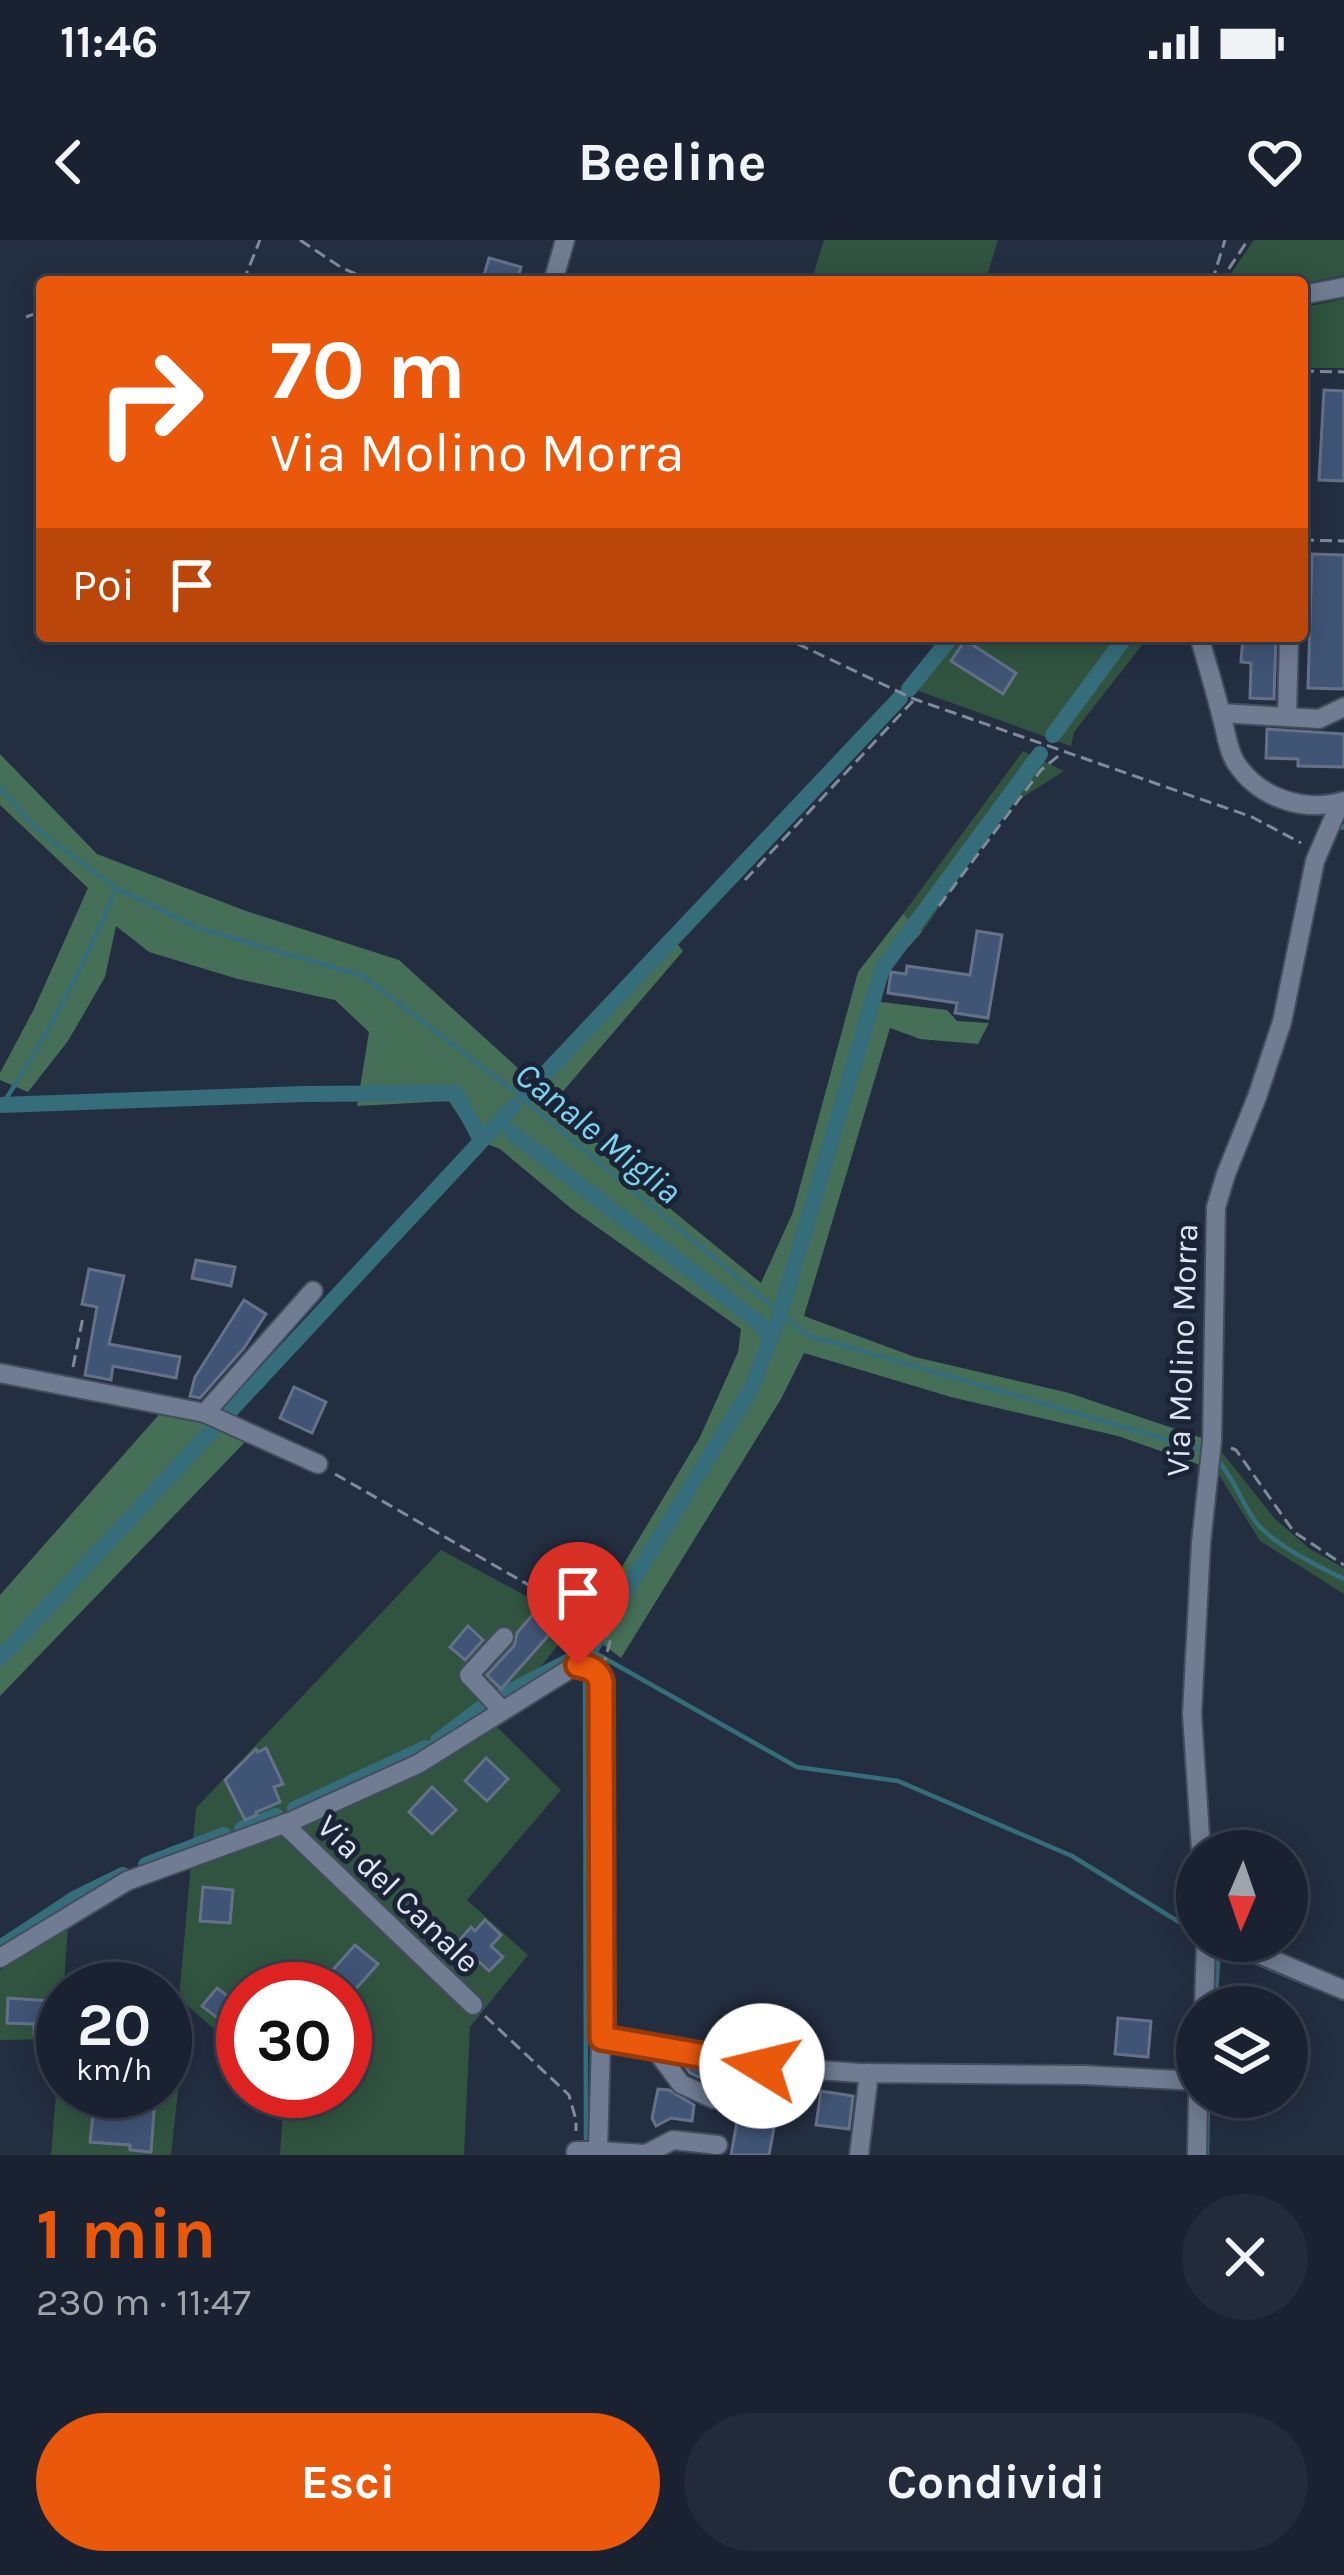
<!DOCTYPE html>
<html lang="it">
<meta charset="utf-8">
<style>
body{margin:0;font-family:Karla,sans-serif;background:#232a39;color:#f1f3f6;height:100vh;display:flex;flex-direction:column;font-size:45px;white-space:nowrap}
*{box-sizing:border-box;margin:0}
p{font-size:39px;color:#9fa4ab}
.icon{flex:none;width:66px;height:66px;fill:none;stroke:currentColor;stroke-width:2;stroke-linecap:round;stroke-linejoin:round}
.map{position:relative;height:1915px;overflow:hidden}
.drawer{display:flex;flex-direction:column;background:#1a2231;flex:1}
.drawer>*{flex:none}
.hud{position:absolute;left:36px;top:36px;width:1272px;height:366px;border-radius:12px;box-shadow:0 6px 30px #0003,0 0 0 3px #383f4d;background:#ea580c;color:#fff;overflow:hidden}
.needle{width:78px;rotate:182deg}
.fabs{position:absolute;left:1176px;top:1590px;display:grid;gap:24px}
.fabs a{display:grid;place-items:center;width:132px;height:132px;border-radius:50%;background:#1a2231;box-shadow:0 6px 30px #0003,0 0 0 3px #383f4d;font-size:60px}
.speed{position:absolute;left:36px;top:1722px;display:flex;gap:24px;font-size:60px;font-weight:700;text-align:center}
.speed>*{display:grid;place-content:center;width:156px;height:156px;border-radius:50%;background:#1a2231;box-shadow:0 6px 30px #0003,0 0 0 3px #383f4d;line-height:1}
.speed small{font-size:30px;font-weight:400}
.speed .limit{border:18px solid #d22;background:#fff;color:#111}
.pin{position:absolute;display:grid;place-items:center;width:102px;height:102px;color:#fff;margin:-123px -51px;border-radius:50% 50% 50% 0;rotate:-45deg;box-shadow:0 0 12px #0007}
.pin .icon{rotate:45deg}
.me{position:absolute;width:132px;margin:-66px;rotate:279deg;stroke-linejoin:round;filter:drop-shadow(0 0 9px #0008)}
.turn{display:flex;align-items:center;gap:42px;height:252px;padding:0 36px;font-size:54px}
.turn .icon{width:156px;height:156px;stroke-width:2.5}
.turn b{display:block;font-size:84px;line-height:102px}
.then{display:flex;align-items:center;height:114px;padding:0 36px;background:#0003;gap:24px;font-size:45px}
.round{display:grid;place-items:center;flex:none;width:126px;height:126px;border-radius:63px;background:#232a39}
.headline{display:flex;align-items:center;justify-content:space-between;height:204px;padding:0 36px}
h1{font-size:72px;font-weight:700;line-height:90px;color:#ea580c}
.action{display:flex;gap:24px;margin-top:auto;padding:24px 36px}
.action a{flex:1;height:138px;border-radius:72px;background:#ea580c;color:#fff;font-size:48px;font-weight:700;line-height:138px;text-align:center}
.action a+a{background:#232a39;color:#f1f3f6}
.status{display:flex;justify-content:space-between;align-items:center;height:84px;padding:0 60px;background:#1a2231;direction:ltr}
.status svg{height:33px;fill:currentColor}
header{display:flex;justify-content:space-between;align-items:center;height:156px;padding:0 36px;background:#1a2231;font-size:54px;font-weight:700}
.map>svg:first-child{display:block}
.green{fill:#305440}
.forest{fill:#456f57}
.lines{fill:none;stroke-linecap:round;stroke-linejoin:round}
.stream{stroke:#366d7b;stroke-width:4.5}
.canal{stroke:#366d7b;stroke-width:16}
.building{fill:#405476;stroke:#657187;stroke-width:3}
.minor-casing{stroke:#434c5c;stroke-width:22}
.path{stroke:#818a9a;stroke-width:3;stroke-dasharray:12 6;stroke-linecap:butt}
.minor{stroke:#6f7c92;stroke-width:18}
.route-casing{stroke:#983908;stroke-width:30}
.route{stroke:#ea580c;stroke-width:21}
.labels{text-anchor:middle;stroke-width:10;stroke-linejoin:round;paint-order:stroke}
.street-label{font-size:33px;fill:#dee5f2;stroke:#1a2436}
.water-label{font-size:36px;font-style:italic;fill:#7bd4ec;stroke:#1a2436}
</style>
<div class="status"><b>11:46</b><svg viewBox="0 0 49 12"><path d="M0 12V9h3v3zM5 12V6h3v6zM10 12V3h3v9zM15 12V0h3v12zM26 1h20v11H26zM47 4h2v5h-2z"/></svg></div>
<header><svg class="icon" aria-label="back" viewBox="0 0 24 24"><path d="M15 5l-7 7 7 7"/></svg>Beeline<svg class="icon" aria-label="heart" viewBox="0 0 24 24"><path d="M12 20l-8-8c-3-5 5-10 8-4 3-6 11-1 8 4z"/></svg></header>
<div class="map">
<svg width="1344" height="1915" viewBox="0 0 1344 1915">
<rect width="100%" height="100%" fill="#232e41"/>
<!-- green -->
<g class="green">
<path d="M824,0H998L985,42H811Z"/>
<path d="M1254,0H1344V35L1302,44L1225,42Z"/>
<path d="M1344,59V128H1305V67Z"/>
<path d="M957,396H1149L1074,492L1071,506L916,450Z"/>
<path d="M1023,511L1064,531L1009,566L922,692L903,674Z"/>
<path d="M1221,1211L1275,1279L1310,1309L1344,1328V1354L1260,1301L1216,1230Z"/>
<path d="M441,1310L576,1383L494,1484L561,1550L467,1660L528,1715L470,1787L464,1915H280L284,1851H345V1749H243V1815L179,1758L196,1568Z"/>
<path d="M68,1687L60,1799L0,1800V1731Z"/>
<path d="M60,1805H63V1851H165V1814L182,1815L171,1915H51Z"/>
</g>
<!-- forest -->
<g class="forest">
<path d="M0,514L97,614L246,671L399,720L530,839L668,692L683,711L553,863L673,971L761,1043L793,972L858,732L903,674L922,692L885,733L881,762L947,770L957,781L989,783L978,804L920,799L890,788L804,1076L915,1117L1069,1153L1205,1199L1203,1226L1118,1196L951,1157L804,1113L781,1159L621,1418L584,1390L700,1197L738,1112L741,1089L573,970L500,909L474,899L449,861L357,866L369,792L335,760L238,739L149,712L116,686L105,737L68,801L28,852L0,840V833L34,769L88,648L0,565Z"/>
<path d="M163,1170L201,1176L246,1201L0,1456V1355Z"/>
</g>
<g class="lines">
<!-- stream -->
<g class="stream">
<path d="M0,548L37,589L116,648L198,688L363,736L506,845L807,1095L1200,1209"/>
<path d="M1342,588L1344,586"/>
<path d="M2,865C47,796 86,724 116,648"/>
<path d="M1220,1223C1235,1241 1242,1263 1255,1281C1272,1304 1318,1326 1344,1339"/>
<path d="M590,1410L797,1527L898,1541L1072,1616L1192,1690"/>
<path d="M585,1438L586,1905"/>
<path d="M1211,1704L1316,1748"/>
<path d="M1215,1767L1219,1708"/>
<path d="M1207,1915L1208,1857"/>
</g>
<!-- canal -->
<g class="canal">
<path d="M909,449L952,396"/>
<path d="M1053,495L1126,396"/>
<path d="M526,854L900,458"/>
<path d="M0,865L304,854L456,853L481,900"/>
<path d="M511,892L763,1086L770,1101"/>
<path d="M0,1418C172,1235 342,1049 514,866"/>
<path d="M500,1457L590,1410L752,1147L780,1074L882,729L1040,514"/>
<path d="M438,1501L487,1464"/>
<path d="M295,1569L426,1508"/>
<path d="M242,1589L276,1576"/>
<path d="M146,1625L224,1595"/>
<path d="M0,1708L76,1658L123,1635"/>
</g>
</g>
<!-- building -->
<g class="building">
<path d="M489,18L521,27L517,42H482Z"/>
<path d="M1324,150L1344,151V241L1319,240Z"/>
<path d="M1312,314L1344,315V449L1308,448Z"/>
<path d="M1243,396H1276L1274,459L1250,458L1251,423L1241,422Z"/>
<path d="M965,400L1016,433L1003,454L951,421Z"/>
<path d="M1267,489L1344,494V527L1298,526V519L1266,518Z"/>
<path d="M977,691L1002,695L988,778L955,773L957,763L888,753L891,732L906,734L907,726L970,735Z"/>
<path d="M196,1020L235,1027L231,1046L192,1038Z"/>
<path d="M89,1029L124,1036L109,1104L180,1117L176,1138L113,1126L111,1140L85,1135L97,1067L82,1064Z"/>
<path d="M244,1060L266,1074L244,1108L200,1158L190,1156L195,1137Z"/>
<path d="M294,1147L326,1162L312,1193L280,1178Z"/>
<path d="M536,1371L555,1388L501,1449L487,1435L514,1406L517,1393Z"/>
<path d="M468,1386L483,1400L465,1420L450,1407Z"/>
<path d="M266,1508L283,1544L274,1547L280,1562L256,1572L257,1575L245,1580L225,1540L256,1509L258,1512Z"/>
<path d="M486,1518L508,1539L487,1561L465,1541Z"/>
<path d="M432,1547L456,1570L432,1594L409,1572Z"/>
<path d="M203,1647L233,1650L230,1683L200,1681Z"/>
<path d="M485,1680L501,1695L491,1706L503,1717L489,1731L458,1702L471,1687L475,1691Z"/>
<path d="M355,1705L378,1724L345,1761V1749H328L321,1743Z"/>
<path d="M217,1748L242,1767L228,1786L202,1766Z"/>
<path d="M8,1758L50,1761L53,1767L52,1796L34,1795V1784L7,1783Z"/>
<path d="M1118,1778L1151,1781L1148,1817L1115,1814Z"/>
<path d="M685,1826L733,1835L726,1844L709,1842L690,1833Z"/>
<path d="M762,1840L782,1844L769,1915H731L740,1865L751,1856L758,1857Z"/>
<path d="M658,1849L669,1850L694,1865L692,1881L671,1878L656,1886L652,1878Z"/>
<path d="M821,1851L853,1856L849,1889L816,1885Z"/>
<path d="M94,1865L154,1870L151,1912L130,1910V1905L90,1902Z"/>
</g>
<g class="lines">
<!-- minor casing -->
<g class="minor-casing">
<g id="minor">
<path d="M553,42L565,0"/>
<path d="M1302,55L1344,47"/>
<path d="M1199,396C1207,423 1215,450 1222,478C1226,492 1228,511 1236,523C1259,558 1304,573 1344,561"/>
<path d="M1221,473L1319,479L1344,467"/>
<path d="M1287,477L1289,396"/>
<path d="M0,1133L205,1173L318,1224"/>
<path d="M205,1173L313,1051"/>
<path d="M502,1470L469,1435L504,1397"/>
<path d="M284,1584L473,1765"/>
<path d="M1201,1611L1192,1474L1201,1303L1212,1201L1216,967L1226,934L1257,857L1282,782L1315,621L1340,563"/>
<path d="M1228,1701L1344,1750"/>
<path d="M0,1718L127,1641L292,1581L418,1524L573,1427H587L599,1435L601,1442V1798L598,1911H576V1915"/>
<path d="M1204,1767L1206,1701"/>
<path d="M601,1798L762,1826L860,1833L1084,1835L1197,1841"/>
<path d="M655,1809L681,1844L714,1859"/>
<path d="M737,1852L756,1825"/>
<path d="M598,1911L646,1914L673,1900L718,1905"/>
<path d="M859,1915L869,1833"/>
<path d="M1197,1915L1198,1857"/>
</g>
</g>
<!-- path -->
<g class="path">
<path d="M300,0L342,28L375,42"/>
<path d="M243,42L260,0"/>
<path d="M1212,42L1225,0"/>
<path d="M1217,42L1222,39L1248,0"/>
<path d="M26,77L42,71"/>
<path d="M1302,131L1344,132"/>
<path d="M1302,300L1344,301"/>
<path d="M781,396L914,459L1252,577L1301,603"/>
<path d="M745,640L913,461"/>
<path d="M939,666L1041,530L1062,513"/>
<path d="M73,1127L83,1077"/>
<path d="M1231,1208L1236,1210L1294,1292L1344,1325"/>
<path d="M335,1234L595,1383L611,1398L605,1420"/>
<path d="M485,1776L569,1855L576,1880V1891"/>
</g>
<!-- minor -->
<use href="#minor" class="minor"/>
</g>
<g class="lines">
<!-- route casing -->
<g class="route-casing">
<path id="route" d="M578,1425C589,1427 598,1430 601,1442L602,1798L762,1826"/>
</g>
<!-- route -->
<use href="#route" class="route"/>
</g>
<g class="labels">
<!-- street labels -->
<g class="street-label">
<text transform="translate(1181 1110) rotate(-88)" y="12">Via Molino Morra</text>
<text transform="translate(399 1653) rotate(44)" y="12">Via del Canale</text>
</g>
<!-- water labels -->
<g class="water-label">
<text transform="translate(599 892) rotate(39)" y="13">Canale Miglia</text>
</g>
</g>
</svg>
<div class="fabs">
<a><svg class="needle" viewBox="-14 -14 28 28"><path d="M0-13l5 13h-10z" fill="#e53935"/><path d="M0 13l5-13h-10z" fill="#9fa4ab"/></svg></a>
<a><svg class="icon" aria-label="layers" viewBox="0 0 24 24"><path d="M12 4l9 5-9 5-9-5zM3 14l9 5 9-5"/></svg></a>
</div>
<div class="speed"><div>20<small>km/h</small></div><div class="limit">30</div></div>
<div class="pin" style="left:578px;top:1425px;background:#d93025"><svg class="icon" aria-label="arrive" viewBox="0 0 24 24"><path d="M6 21V4h12l-3 4 3 4H6"/></svg></div>
<svg class="me" style="left:762px;top:1826px" viewBox="-20 -20 40 40"><circle r="19" fill="#fff"/><path d="M0-13L10 11 0 6-10 11z" fill="#ea580c"/></svg>
<div class="hud">
<div class="turn"><svg class="icon" aria-label="right" viewBox="0 0 24 24"><path d="M7 20v-9h11M14 6l5 5-5 5"/></svg><div><b>70 m</b>Via Molino Morra</div></div>
<div class="then">Poi<svg class="icon" aria-label="arrive" viewBox="0 0 24 24"><path d="M6 21V4h12l-3 4 3 4H6"/></svg></div>
</div>
</div>
<section class="drawer">
<div class="headline"><div><h1>1 min</h1><p>230 m · 11:47</p></div><a class="round"><svg class="icon" aria-label="close" viewBox="0 0 24 24"><path d="M6 6l12 12M18 6L6 18"/></svg></a></div>
<div class="action"><a>Esci</a><a>Condividi</a></div>
</section>
